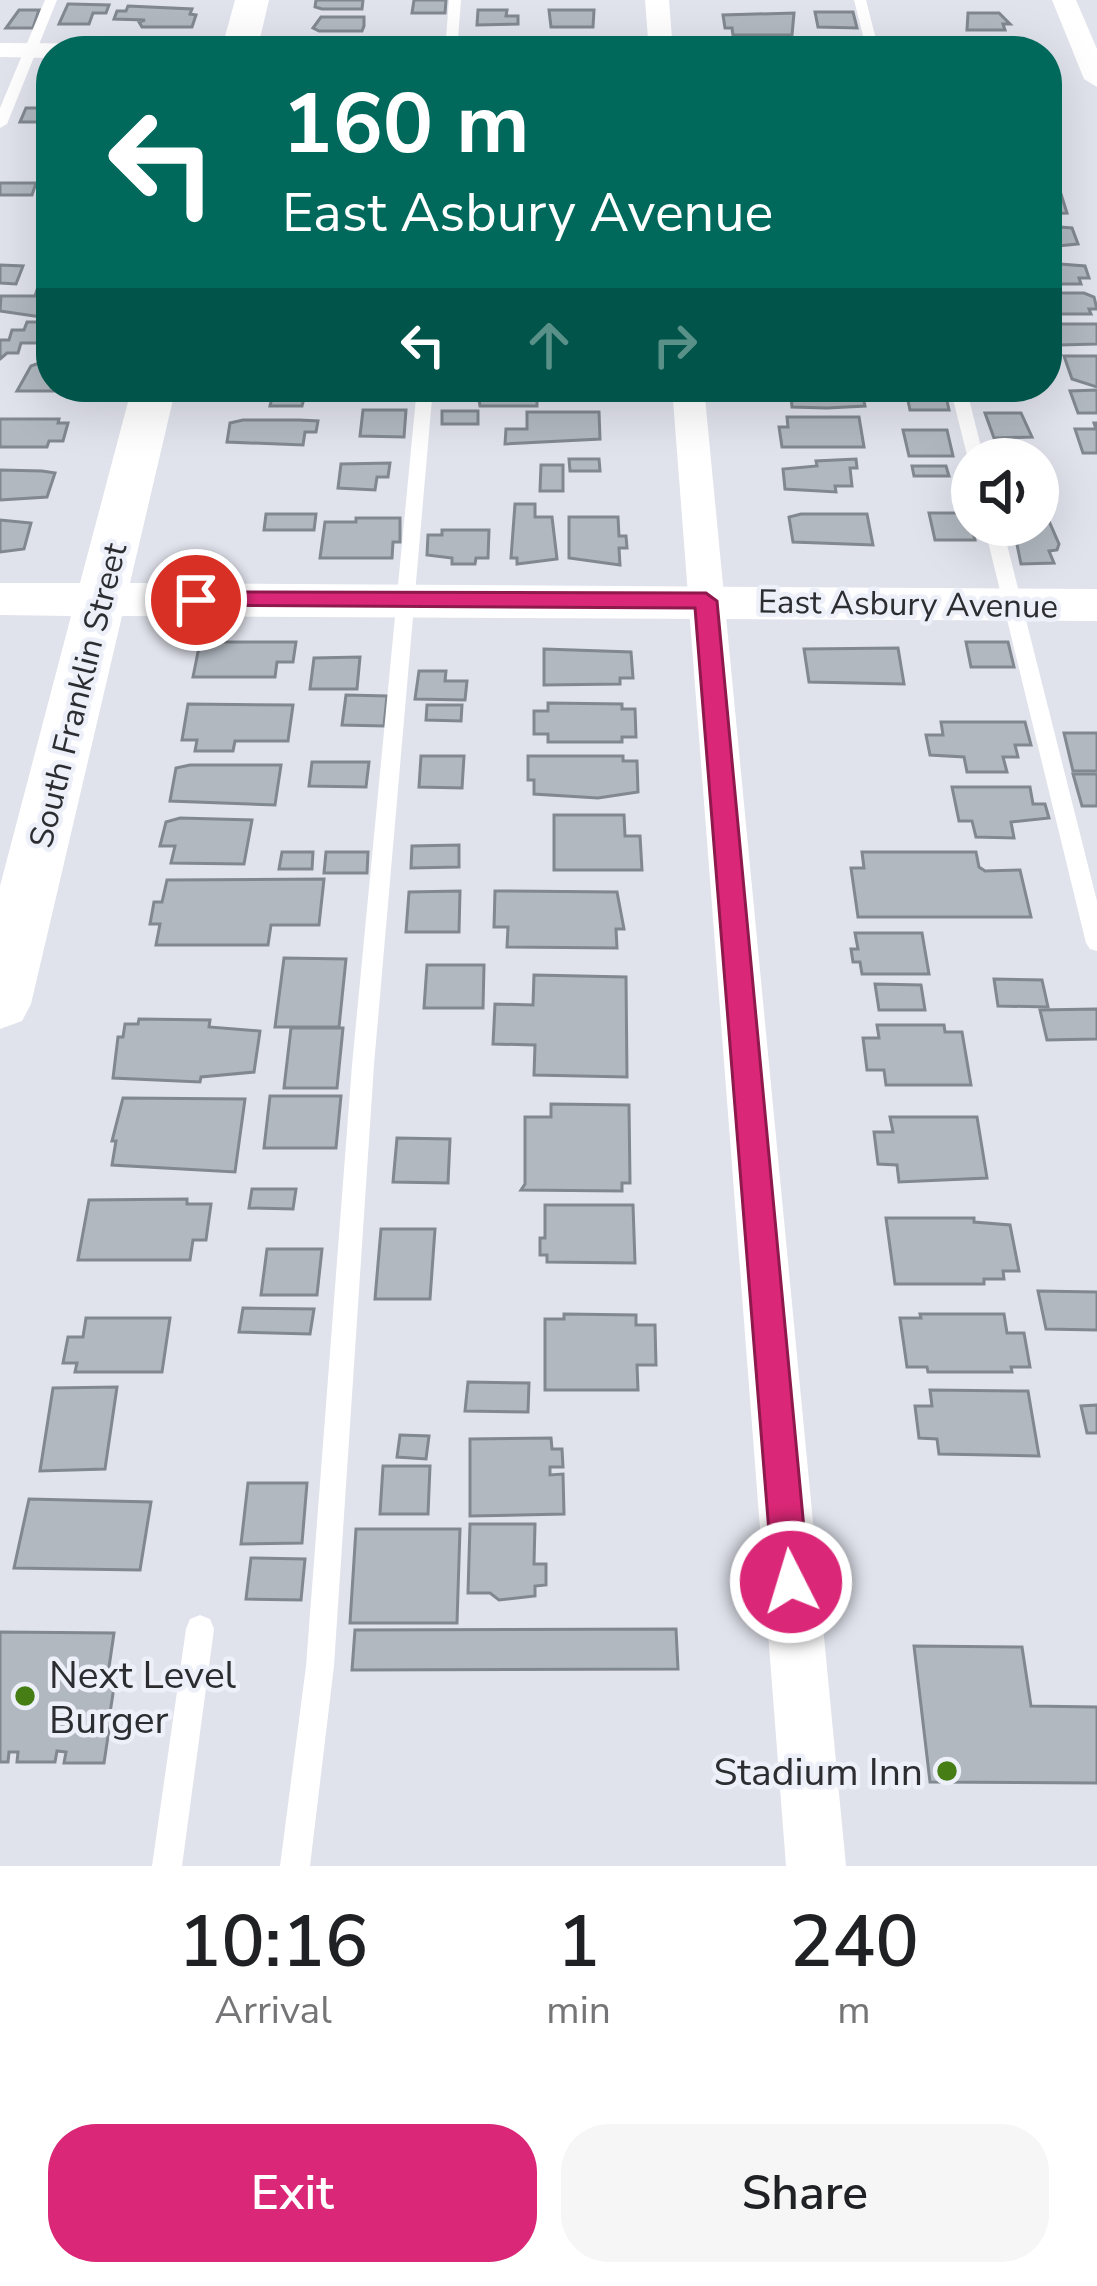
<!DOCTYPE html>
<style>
body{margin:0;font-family:"Nunito Sans",sans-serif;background:#f6f6f6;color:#202124;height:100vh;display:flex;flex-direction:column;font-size:45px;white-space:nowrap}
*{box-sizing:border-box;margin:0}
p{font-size:39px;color:#757577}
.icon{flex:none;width:66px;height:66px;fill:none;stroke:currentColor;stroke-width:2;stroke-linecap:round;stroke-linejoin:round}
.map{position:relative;height:1866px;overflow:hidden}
.details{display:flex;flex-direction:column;background:#fff;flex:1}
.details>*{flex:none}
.banner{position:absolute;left:36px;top:36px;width:1026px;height:366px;border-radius:48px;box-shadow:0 12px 48px #0002;background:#00695c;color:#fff;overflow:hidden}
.tools{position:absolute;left:951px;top:438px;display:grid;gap:24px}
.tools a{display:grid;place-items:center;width:108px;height:108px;border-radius:50%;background:#fff;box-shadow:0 12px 48px #0002;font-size:60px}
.pin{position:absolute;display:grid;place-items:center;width:102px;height:102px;color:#fff;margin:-51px;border:6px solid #fff;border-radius:50%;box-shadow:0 3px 12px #0007}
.me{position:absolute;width:132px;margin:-66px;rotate:355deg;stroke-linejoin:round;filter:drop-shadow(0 0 9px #0008)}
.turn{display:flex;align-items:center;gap:42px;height:252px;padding:0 48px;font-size:54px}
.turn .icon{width:156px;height:156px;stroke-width:2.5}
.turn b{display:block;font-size:84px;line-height:102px}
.lanes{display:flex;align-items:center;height:114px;padding:0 48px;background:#0003;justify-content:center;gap:60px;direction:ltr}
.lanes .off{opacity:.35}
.eta{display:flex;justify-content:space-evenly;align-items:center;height:204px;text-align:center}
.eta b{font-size:72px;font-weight:600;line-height:84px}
.action{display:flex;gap:24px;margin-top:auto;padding:24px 48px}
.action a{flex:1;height:138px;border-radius:48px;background:#db2777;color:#fff;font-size:48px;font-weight:600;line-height:138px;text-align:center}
.action a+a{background:#f6f6f6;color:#202124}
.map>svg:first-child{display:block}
.building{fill:#b1b8c0;stroke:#81888f;stroke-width:3}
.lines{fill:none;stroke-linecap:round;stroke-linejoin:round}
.lane{fill:#fff;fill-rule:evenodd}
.street{fill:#fff;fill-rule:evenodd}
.secondary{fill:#fff;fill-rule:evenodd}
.route{fill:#db2777;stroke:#8e194d;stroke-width:3}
.poi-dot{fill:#467e15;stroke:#edeff9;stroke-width:4.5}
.labels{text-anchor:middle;stroke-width:9;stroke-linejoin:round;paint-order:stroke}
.street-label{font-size:33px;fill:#2c2d31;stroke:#edeff9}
.near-poi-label{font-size:39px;fill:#2c2d31;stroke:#edeff9;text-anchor:start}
</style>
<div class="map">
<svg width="1097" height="1866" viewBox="0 0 1097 1866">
<rect width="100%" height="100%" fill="#e0e2ec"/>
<!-- building -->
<g class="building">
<path d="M316,0H363L362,9H322L315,7Z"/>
<path d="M414,0H446L445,13H412Z"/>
<path d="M68,4H70L109,5L106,13H93L89,24H59Z"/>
<path d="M128,6L192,9L190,14L196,15L192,27H142L139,22L145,20L114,19L117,11H126Z"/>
<path d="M19,10H39L33,28H6Z"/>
<path d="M478,10H507L506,16H518V24L477,25Z"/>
<path d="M549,10H594L593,27H551Z"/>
<path d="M815,12H853L857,28L818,27Z"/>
<path d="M794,13L792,35H733L732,28H725L723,15Z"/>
<path d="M968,13H999L1010,24H1003L1005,30H967Z"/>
<path d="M321,17H364V26L362,31H319L313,28Z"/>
<path d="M26,108H51V122H20Z"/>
<path d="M0,183H36L32,195H0Z"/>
<path d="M1047,194H1061L1067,213L1047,214Z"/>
<path d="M1047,226L1072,228L1078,244L1047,247Z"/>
<path d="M1047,263L1085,266L1089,278H1079L1081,284H1047Z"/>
<path d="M0,265L23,266L16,284L0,283Z"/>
<path d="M37,290H49L48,318L0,311L1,296H35Z"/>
<path d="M1047,293H1084L1094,297L1097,309H1089L1091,314H1047Z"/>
<path d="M27,322H51V343H21L18,353H7L0,359V340H9L12,330H24Z"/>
<path d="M1047,324H1097V344L1060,345L1058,339H1047Z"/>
<path d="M1064,356H1097V387L1072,379Z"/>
<path d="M42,362H51V387H80L79,391H17L31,366Z"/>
<path d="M238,387H307L302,406H270L272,398L236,395Z"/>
<path d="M477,387H600V394H537V406H480Z"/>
<path d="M778,387H887V388H871L873,397H863L865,406L827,408L792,407L791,396H779Z"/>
<path d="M905,387H944L949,410H910Z"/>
<path d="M1097,390V413H1078L1070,391Z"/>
<path d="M363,410H406L404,437L360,436Z"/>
<rect x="442" y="411" width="36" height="13"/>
<path d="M527,412H599L600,439L505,444L506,429H527Z"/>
<path d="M985,413H1021L1032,437L994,438Z"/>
<path d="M787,417H859L864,447H782L779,427H788Z"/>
<path d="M0,419H59L58,423H68L63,441H49L47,447H0Z"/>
<path d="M243,420H299L318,421L316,432H305L303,445L227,442L230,423Z"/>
<path d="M1094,423H1097V453H1083L1075,429H1096Z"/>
<path d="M903,430H947L953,456H909Z"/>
<path d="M569,459H599L600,471H570Z"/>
<path d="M856,459L857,468H850L852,486H835L836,492L785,489L783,469L817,466L816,461Z"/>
<path d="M390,463L388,477H377L375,490L338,488L341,464Z"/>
<path d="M541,465H563V491H540Z"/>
<path d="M912,466H946L949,476H914Z"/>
<path d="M0,470L42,471L55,473L47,497L0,500Z"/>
<path d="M515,504H535V517H552L557,559L517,564V558H511Z"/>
<path d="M1038,512H1045L1059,544L1057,550L1049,551L1054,563L1021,564L1013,525H1038Z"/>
<path d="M929,513H968L975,540H935Z"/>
<path d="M266,514H316L314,530H264Z"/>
<path d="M801,514H867L873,545L793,542L789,517Z"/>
<path d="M569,517H618L619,536H626L627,548H619L620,565L569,558Z"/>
<path d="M356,518H400V542H393L392,558H320L325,522H356Z"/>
<path d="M0,520L31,523L24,549L0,552Z"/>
<path d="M442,530H489L488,558H476L475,564H452V558L427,555L428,535H442Z"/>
<path d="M200,642H296L293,662H277L275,677H193Z"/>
<path d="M966,642H1008L1014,667H971Z"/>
<path d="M898,648L904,684L809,682L804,649Z"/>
<path d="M544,649L631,652L633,678H620V684L544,685Z"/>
<path d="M360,657L357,689H310L314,658Z"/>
<path d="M419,671H446L445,681H467L465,700L415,699Z"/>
<path d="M346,695L387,696L384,726L342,725Z"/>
<path d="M548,703L622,704V709H635L636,737H622V742H548V734H534V711H548Z"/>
<path d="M188,704L293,705L288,741H235L233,751H195L197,740H182Z"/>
<path d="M427,705H462L461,721L426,720Z"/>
<path d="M941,722H1025L1031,745H1015L1018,757H1003L1007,772H967L964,757L930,755L926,735H943Z"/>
<path d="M1064,733H1097V771H1073Z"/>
<path d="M421,756H464L462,788L419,787Z"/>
<path d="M528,756H623V761H637L638,792L598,798L534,794V780H528Z"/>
<path d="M312,762H369L366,787L309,786Z"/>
<path d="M190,765H281L275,805L170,801L176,768Z"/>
<path d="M1073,774H1097V806H1082Z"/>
<path d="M952,787H1030L1033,804H1045L1049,818L1011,822L1014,838L976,837L972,821H959Z"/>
<path d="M554,815H624L625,836H640L642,870H554Z"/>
<path d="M180,818L252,820L244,864L171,863L175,846H160L166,822Z"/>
<path d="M459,845V867L411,868L412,846Z"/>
<path d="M282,852H313L312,869H279Z"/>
<path d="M326,852H368L367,873H324Z"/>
<path d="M862,852H976L979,867L985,871L1020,870L1031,917H858L851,868H864Z"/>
<path d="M324,879L319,925H271L268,945H156L160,924H150L154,902H162L167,880Z"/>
<path d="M460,891L459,932H406L409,892Z"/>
<path d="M495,891L617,892L624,929H616L617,948L507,947L508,927H494Z"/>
<path d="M855,933H922L929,974H862L860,962H853L851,949H858Z"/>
<path d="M284,958L346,959L339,1027H275Z"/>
<path d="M427,965H484L483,1008H424Z"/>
<path d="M534,975L626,977L627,1077L534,1075L535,1045L493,1044L495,1004L533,1005Z"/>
<path d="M994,979L1042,980L1048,1007L998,1006Z"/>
<path d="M875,984L921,985L925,1010H879Z"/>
<path d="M1097,1009V1039L1047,1040L1040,1010Z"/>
<path d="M139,1019L210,1020L209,1027L260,1031L254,1072L201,1077L200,1082L113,1078L118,1037H123L125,1024H138Z"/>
<path d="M877,1025H944L945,1032H962L971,1085H886L884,1070H867L863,1038H879Z"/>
<path d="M291,1028H343L337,1088H284Z"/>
<path d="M270,1096H341L336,1148H264Z"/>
<path d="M123,1098L245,1099L235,1172L112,1165L116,1141H112Z"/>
<path d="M551,1104L629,1105L630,1183H622V1191L521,1190L525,1184V1117H551Z"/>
<path d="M890,1117H977L987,1178L899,1182L897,1165L878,1164L874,1132H893Z"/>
<path d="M397,1138L450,1139L448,1183L393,1182Z"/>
<path d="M252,1189H296L293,1209L249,1208Z"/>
<path d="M187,1199V1204H211L206,1240H193L190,1260H78L89,1200Z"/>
<path d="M545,1205H633L635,1263L547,1262V1255H540V1238H545Z"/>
<path d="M886,1218H974V1222L1010,1225L1019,1271H1003L1004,1279H984V1284H895Z"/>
<path d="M381,1229H435L430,1299H375Z"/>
<path d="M267,1249H322L317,1295H261Z"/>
<path d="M1038,1291L1097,1292V1330L1046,1329Z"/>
<path d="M243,1308L314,1309L310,1334L239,1332Z"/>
<path d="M564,1314L636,1315V1325H655L656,1365H637L638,1390H545V1319H564Z"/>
<path d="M920,1314H1004L1007,1333H1024L1030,1367H1011L1012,1372H928L927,1367H907L900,1318H921Z"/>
<path d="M86,1318H170L162,1372H75L77,1363H63L68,1337H83Z"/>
<path d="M468,1382L529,1383L528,1412L465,1411Z"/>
<path d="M117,1387L105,1469L40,1471L53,1388Z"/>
<path d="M930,1390L1028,1391L1039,1456L939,1454L937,1439L919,1438L915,1406H932Z"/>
<path d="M1097,1405V1433H1087L1081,1406Z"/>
<path d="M400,1435L429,1436L426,1459L397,1457Z"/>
<path d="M551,1438L552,1449H562L563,1467H550V1475L563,1474L564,1514L470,1516V1439Z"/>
<path d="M383,1466H430L428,1514H380Z"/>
<path d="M248,1483H307L302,1543L241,1544Z"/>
<path d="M29,1499L151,1502L140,1570L14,1568Z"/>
<path d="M470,1524H535L534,1564H546V1585L535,1586V1596L499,1600L490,1593H468Z"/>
<path d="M356,1529H460L457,1623H350Z"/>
<path d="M251,1558L305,1559L301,1600L246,1599Z"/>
<path d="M676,1629L678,1669L352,1670L355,1630Z"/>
<path d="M0,1632L114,1633L108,1674H116L110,1713H102L101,1723H110L104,1763H64L66,1752L57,1751L55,1762H17L18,1752H9L8,1762H0Z"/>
<path d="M914,1646L1022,1647L1031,1706L1097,1707V1783L930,1782Z"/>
</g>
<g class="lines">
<!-- lane -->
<g class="lane">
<path d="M45,0H57L7,124L0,128V108Z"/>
<path d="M449,0H461L457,51H445Z"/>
<path d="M854,0H866L879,51H867Z"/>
<path d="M417,387H433L374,1065L334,1666L310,1866H280L306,1666L352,1065Z"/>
<path d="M950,387H966L984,459H972V463L968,459Z"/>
<path d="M984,525H1002L1097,901V951L1090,949L1086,943Z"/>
<path d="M200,1615L210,1619L214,1629L182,1866H152L186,1629L190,1619Z"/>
</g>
<!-- street -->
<g class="street">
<path d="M645,0H669L673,51H649Z"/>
<path d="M1052,0H1076L1097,49V87L1084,79Z"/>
<path d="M0,43L181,44L193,51H51V58L0,57Z"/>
<path d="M672,387H704L846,1866H786Z"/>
</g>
<!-- secondary -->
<g class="secondary">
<path d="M235,0H269L257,51H221Z"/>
<path d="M132,387H176L130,583L1097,589V621L122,616L31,1004L22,1021L0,1029V886L71,616L0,615V583H80Z"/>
</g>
</g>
<!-- route -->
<path class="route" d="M196,592L706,593L717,601L809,1582L804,1595L791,1600L779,1595L773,1582L695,608L188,605V594Z"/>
<!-- markers -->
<g class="poi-dot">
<circle cx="25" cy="1696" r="12"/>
<circle cx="947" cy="1771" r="12"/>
</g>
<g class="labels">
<!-- street labels -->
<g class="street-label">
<text transform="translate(908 603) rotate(1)" y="12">East Asbury Avenue</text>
<text transform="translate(77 695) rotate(-76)" y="12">South Franklin Street</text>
</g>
<!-- near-poi labels -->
<g class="near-poi-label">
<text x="49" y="1688">Next Level<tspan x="49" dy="45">Burger</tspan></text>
<text x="923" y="1785" text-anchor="end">Stadium Inn</text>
</g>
</g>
</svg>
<div class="tools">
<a><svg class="icon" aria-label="sound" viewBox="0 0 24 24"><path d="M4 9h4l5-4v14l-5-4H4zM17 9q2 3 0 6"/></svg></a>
</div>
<div class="pin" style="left:196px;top:600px;background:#d93025"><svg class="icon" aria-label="arrive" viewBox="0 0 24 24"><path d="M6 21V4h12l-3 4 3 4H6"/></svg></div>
<svg class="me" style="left:791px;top:1582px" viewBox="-20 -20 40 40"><circle r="17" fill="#db2777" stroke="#fff" stroke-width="3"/><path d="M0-11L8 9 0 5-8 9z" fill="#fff"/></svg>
<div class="banner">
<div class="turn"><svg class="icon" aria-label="left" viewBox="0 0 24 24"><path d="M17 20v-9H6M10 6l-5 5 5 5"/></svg><div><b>160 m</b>East Asbury Avenue</div></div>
<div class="lanes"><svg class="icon" aria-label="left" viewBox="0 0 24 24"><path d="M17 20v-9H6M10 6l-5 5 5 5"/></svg><svg class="icon off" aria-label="ahead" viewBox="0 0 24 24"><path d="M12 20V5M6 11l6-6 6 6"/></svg><svg class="icon off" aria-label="right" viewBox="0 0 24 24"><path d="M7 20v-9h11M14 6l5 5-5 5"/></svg></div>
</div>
</div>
<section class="details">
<div class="eta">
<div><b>10:16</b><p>Arrival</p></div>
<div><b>1</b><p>min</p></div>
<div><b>240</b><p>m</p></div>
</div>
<div class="action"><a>Exit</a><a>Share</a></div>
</section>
